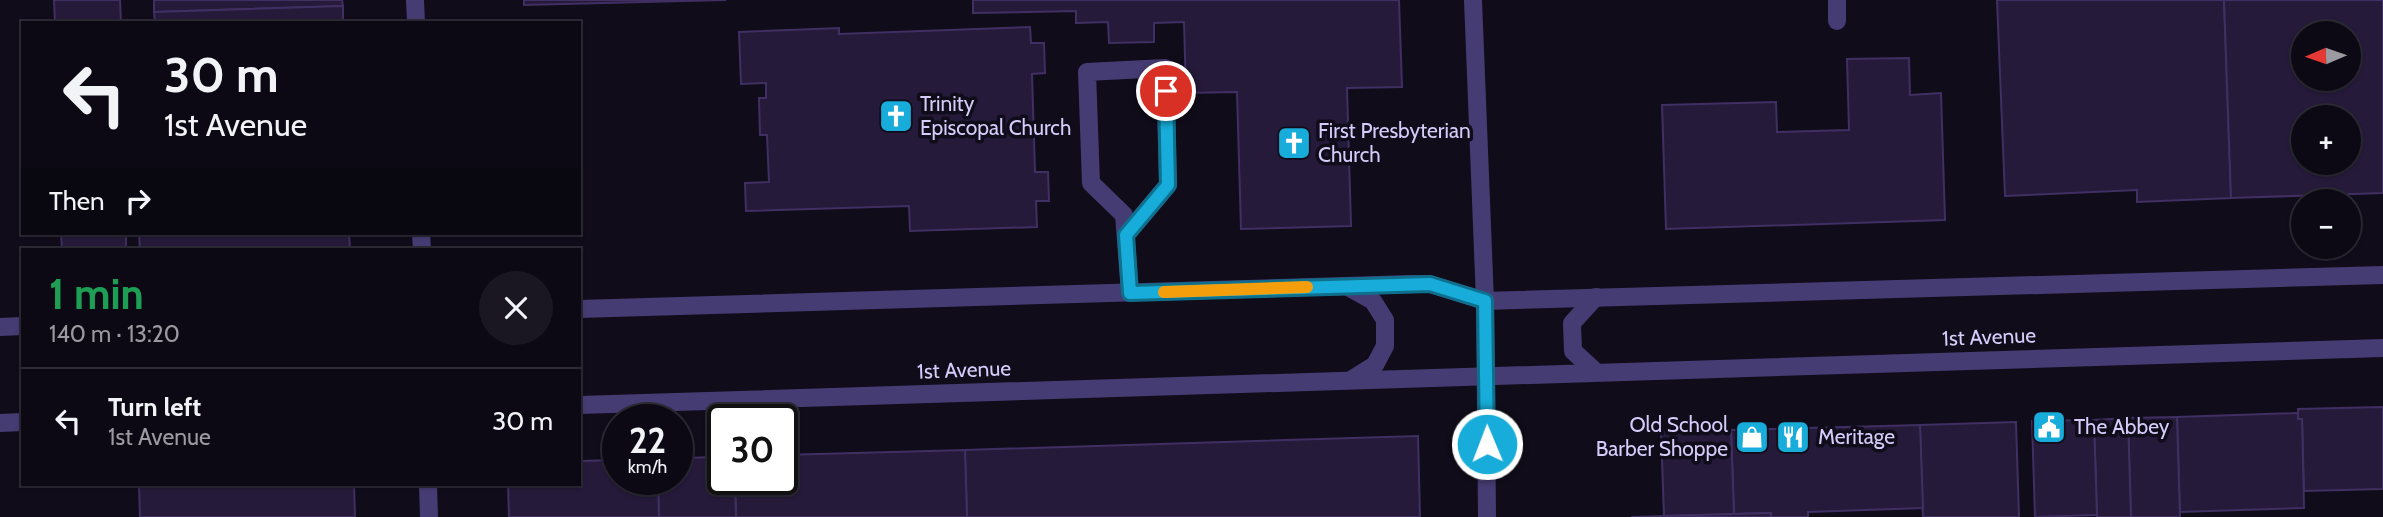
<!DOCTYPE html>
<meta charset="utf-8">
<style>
body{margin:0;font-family:Cabin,sans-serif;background:#1a1722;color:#f1f3f6;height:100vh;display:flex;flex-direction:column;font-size:26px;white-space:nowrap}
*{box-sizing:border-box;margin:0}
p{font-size:23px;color:#9a9aa0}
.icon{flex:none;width:38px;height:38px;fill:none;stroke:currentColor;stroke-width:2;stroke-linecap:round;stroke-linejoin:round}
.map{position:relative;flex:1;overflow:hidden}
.drawer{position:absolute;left:21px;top:248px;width:560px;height:238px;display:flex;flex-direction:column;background:#0c0914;border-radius:0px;box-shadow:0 2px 5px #0004,0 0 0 2px #2c2a34}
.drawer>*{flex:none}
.guide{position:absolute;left:21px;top:21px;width:560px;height:214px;border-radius:0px;box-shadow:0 2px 5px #0004,0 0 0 2px #2c2a34;background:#0c0914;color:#f1f3f6;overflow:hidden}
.needle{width:46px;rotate:268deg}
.fabs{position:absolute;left:2291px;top:21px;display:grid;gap:14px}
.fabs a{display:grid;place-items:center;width:70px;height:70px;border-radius:50%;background:#0c0914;box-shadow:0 2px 5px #0004,0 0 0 2px #2c2a34;font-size:35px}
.speed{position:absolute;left:602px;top:404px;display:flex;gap:14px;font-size:35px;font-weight:700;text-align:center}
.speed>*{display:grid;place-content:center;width:91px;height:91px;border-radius:50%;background:#0c0914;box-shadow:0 2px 5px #0004,0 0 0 2px #2c2a34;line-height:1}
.speed small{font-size:18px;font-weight:400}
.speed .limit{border:4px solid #111;border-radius:10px;background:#fff;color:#111}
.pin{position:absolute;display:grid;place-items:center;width:60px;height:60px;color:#fff;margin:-30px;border:4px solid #fff;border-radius:50%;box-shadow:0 2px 7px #0007}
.me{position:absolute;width:77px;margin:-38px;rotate:359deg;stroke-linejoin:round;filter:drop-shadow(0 0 5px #0008)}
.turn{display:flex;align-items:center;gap:24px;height:147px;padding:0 28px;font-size:32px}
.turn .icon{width:91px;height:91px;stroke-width:2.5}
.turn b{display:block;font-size:49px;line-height:60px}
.then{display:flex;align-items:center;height:66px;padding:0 28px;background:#0003;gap:14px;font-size:26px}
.round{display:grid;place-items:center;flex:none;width:74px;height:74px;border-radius:37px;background:#1a1722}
.summary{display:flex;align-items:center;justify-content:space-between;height:119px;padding:0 28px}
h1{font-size:42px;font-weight:700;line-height:52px;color:#1e9e55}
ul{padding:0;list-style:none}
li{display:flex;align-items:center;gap:21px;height:105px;padding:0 28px;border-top:2px solid #2c2a34}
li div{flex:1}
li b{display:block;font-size:26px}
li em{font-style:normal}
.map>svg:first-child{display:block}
.building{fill:#251a39;stroke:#402f62;stroke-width:2;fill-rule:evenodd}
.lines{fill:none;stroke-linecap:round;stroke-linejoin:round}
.minor{stroke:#463c74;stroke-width:18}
.route-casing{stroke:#0f708d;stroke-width:18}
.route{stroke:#17acd9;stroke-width:12}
.slow{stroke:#f59e0b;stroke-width:12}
.labels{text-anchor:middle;stroke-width:7;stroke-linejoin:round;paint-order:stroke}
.poi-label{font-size:21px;fill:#d6cbf9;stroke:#100c1a;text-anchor:start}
.street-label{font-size:21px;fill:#d6cbf9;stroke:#100c1a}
</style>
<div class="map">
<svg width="2383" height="517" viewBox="0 0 2383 517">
<rect width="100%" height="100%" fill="#100c1a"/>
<!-- building -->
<g class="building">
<path d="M54,0H120L121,23H55Z"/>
<path d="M154,0H342L343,6L154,12Z"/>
<path d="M524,0H726L524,5Z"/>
<path d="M973,0H1399L1402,87L1347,88L1351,226L1241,229L1237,92L1186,93L1184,22L1154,23V42L1109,43L1108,22L1076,23V11L973,13Z"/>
<path d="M1997,0H2224L2231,198L2137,202V190L2005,196Z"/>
<path d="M2224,0H2383V193L2231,198ZM2303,33H2348V79H2303ZM2303,117H2348V163H2303Z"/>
<path d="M343,6V23H155L154,12Z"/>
<path d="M1030,27L1031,43H1044L1045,73L1032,74L1035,172H1048L1049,201H1036L1037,227L910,231L909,206L746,211L745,183L769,182L767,135H760L759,98H766V83L741,84L739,32L839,28V34Z"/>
<path d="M1909,58L1910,95L1941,93L1945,220L1666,229L1662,105L1776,102L1777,132L1849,130L1847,59Z"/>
<path d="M61,233H126V250H62Z"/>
<path d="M139,233H349L350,250H140Z"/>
<path d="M2383,407V489L2304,491L2302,419H2298V409Z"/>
<path d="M2298,413V419H2302L2304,508L2180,512L2177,417Z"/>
<path d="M2177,417L2180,517H2131L2128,418Z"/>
<path d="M2128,418L2131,517H2097L2094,420Z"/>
<path d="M2094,420L2097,515L2035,517L2032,421Z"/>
<path d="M2016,422L2019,517H1923L1920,425Z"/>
<path d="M1920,425L1923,508L1808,512V517H1771V513L1734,514L1731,430Z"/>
<path d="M1731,430L1734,514L1664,516L1661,432Z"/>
<path d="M1418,436L1420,517H967L965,450Z"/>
<path d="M965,450L967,517H736L735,480H782V455Z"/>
<path d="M723,457V480H735L736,517H659L658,480H677V458Z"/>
<path d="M618,460V480H658L659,517H509L508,485H579V461Z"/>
<path d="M139,485H354L355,517H140Z"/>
<path d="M1771,513V517H1631L1734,514Z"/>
</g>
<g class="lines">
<!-- minor -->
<g class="minor">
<path d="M415,0L416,23"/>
<path d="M1473,0L1485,301L1487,517"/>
<path d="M1837,0V21"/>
<path d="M421,233L422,250"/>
<path d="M1126,235L1168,185L1165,68L1087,72L1091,183L1124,215L1130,293"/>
<path d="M1346,286L1373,301L1385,320V346L1375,365L1351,380"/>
<path d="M579,309L1410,284H1430L1485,301L2383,275"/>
<path d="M0,327L23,326"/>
<path d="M1596,372L1573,351L1572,323L1596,297"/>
<path d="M579,405L2383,348"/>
<path d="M0,423L23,422"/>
<path d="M428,485L429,517"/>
</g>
</g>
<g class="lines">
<!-- route casing -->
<g class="route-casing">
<path id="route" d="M1166,91L1168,185L1126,235L1130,293L1430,284L1485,301L1487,444"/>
</g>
<!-- route -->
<use href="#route" class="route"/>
<!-- slow -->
<path class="slow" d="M1164,292L1307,287"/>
</g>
<!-- icons -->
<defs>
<g id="church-square" transform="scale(1.75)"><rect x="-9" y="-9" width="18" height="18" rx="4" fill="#17acd9" stroke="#100c1a"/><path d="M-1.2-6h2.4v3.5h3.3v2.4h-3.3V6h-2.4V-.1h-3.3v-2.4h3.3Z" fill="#fff"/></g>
<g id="civic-square" transform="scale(1.75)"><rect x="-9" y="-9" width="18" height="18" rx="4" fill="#17acd9" stroke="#100c1a"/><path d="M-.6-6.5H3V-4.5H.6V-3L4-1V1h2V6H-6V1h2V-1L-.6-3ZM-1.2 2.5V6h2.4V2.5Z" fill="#fff"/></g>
<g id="shop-square" transform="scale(1.75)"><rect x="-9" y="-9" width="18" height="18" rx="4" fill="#17acd9" stroke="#100c1a"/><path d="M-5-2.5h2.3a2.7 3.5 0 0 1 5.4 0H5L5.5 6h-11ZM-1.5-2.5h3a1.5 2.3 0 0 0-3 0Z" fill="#fff"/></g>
<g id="restaurant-square" transform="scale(1.75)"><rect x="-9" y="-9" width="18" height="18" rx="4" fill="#17acd9" stroke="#100c1a"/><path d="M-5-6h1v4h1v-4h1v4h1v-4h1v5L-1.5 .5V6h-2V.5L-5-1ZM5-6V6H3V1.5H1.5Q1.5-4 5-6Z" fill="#fff"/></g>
</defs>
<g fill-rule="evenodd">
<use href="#church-square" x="896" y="116"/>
<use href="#church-square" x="1294" y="143"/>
<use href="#civic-square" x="2049" y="427"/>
<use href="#shop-square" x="1752" y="437"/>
<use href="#restaurant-square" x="1793" y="437"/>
</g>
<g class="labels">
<!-- poi labels -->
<g class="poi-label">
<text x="920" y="111">Trinity<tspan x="920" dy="24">Episcopal Church</tspan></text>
<text x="1318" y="138">First Presbyterian<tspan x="1318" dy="24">Church</tspan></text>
<text x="1728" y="432" text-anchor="end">Old School<tspan x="1728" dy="24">Barber Shoppe</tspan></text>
<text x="2074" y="434">The Abbey</text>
<text x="1818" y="444">Meritage</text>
</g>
<!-- street labels -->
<g class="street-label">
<text transform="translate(1989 337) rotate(-2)" y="7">1st Avenue</text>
<text transform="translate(964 370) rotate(-2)" y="7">1st Avenue</text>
</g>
</g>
</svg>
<div class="fabs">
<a><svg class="needle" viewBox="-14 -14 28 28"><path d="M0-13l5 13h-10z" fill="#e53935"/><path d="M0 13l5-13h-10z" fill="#9a9aa0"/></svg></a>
<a>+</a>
<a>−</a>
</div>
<div class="speed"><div>22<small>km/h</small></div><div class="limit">30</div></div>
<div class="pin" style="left:1166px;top:91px;background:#d93025"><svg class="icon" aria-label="arrive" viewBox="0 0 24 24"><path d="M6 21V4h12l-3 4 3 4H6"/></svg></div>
<svg class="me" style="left:1487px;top:444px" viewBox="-20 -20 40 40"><circle r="17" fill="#17acd9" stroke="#fff" stroke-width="3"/><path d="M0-11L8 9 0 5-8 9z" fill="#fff"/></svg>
<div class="guide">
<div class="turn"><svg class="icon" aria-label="left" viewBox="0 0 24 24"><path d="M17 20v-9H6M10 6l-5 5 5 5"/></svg><div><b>30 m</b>1st Avenue</div></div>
<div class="then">Then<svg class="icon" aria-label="right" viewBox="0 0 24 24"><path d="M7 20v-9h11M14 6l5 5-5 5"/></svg></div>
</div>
<section class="drawer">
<div class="summary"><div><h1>1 min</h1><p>140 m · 13:20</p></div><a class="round"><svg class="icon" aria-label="close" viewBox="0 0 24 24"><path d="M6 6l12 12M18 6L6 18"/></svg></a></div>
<ul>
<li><svg class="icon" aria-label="left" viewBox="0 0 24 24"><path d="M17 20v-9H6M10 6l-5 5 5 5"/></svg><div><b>Turn left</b><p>1st Avenue</p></div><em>30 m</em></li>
</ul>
</section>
</div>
